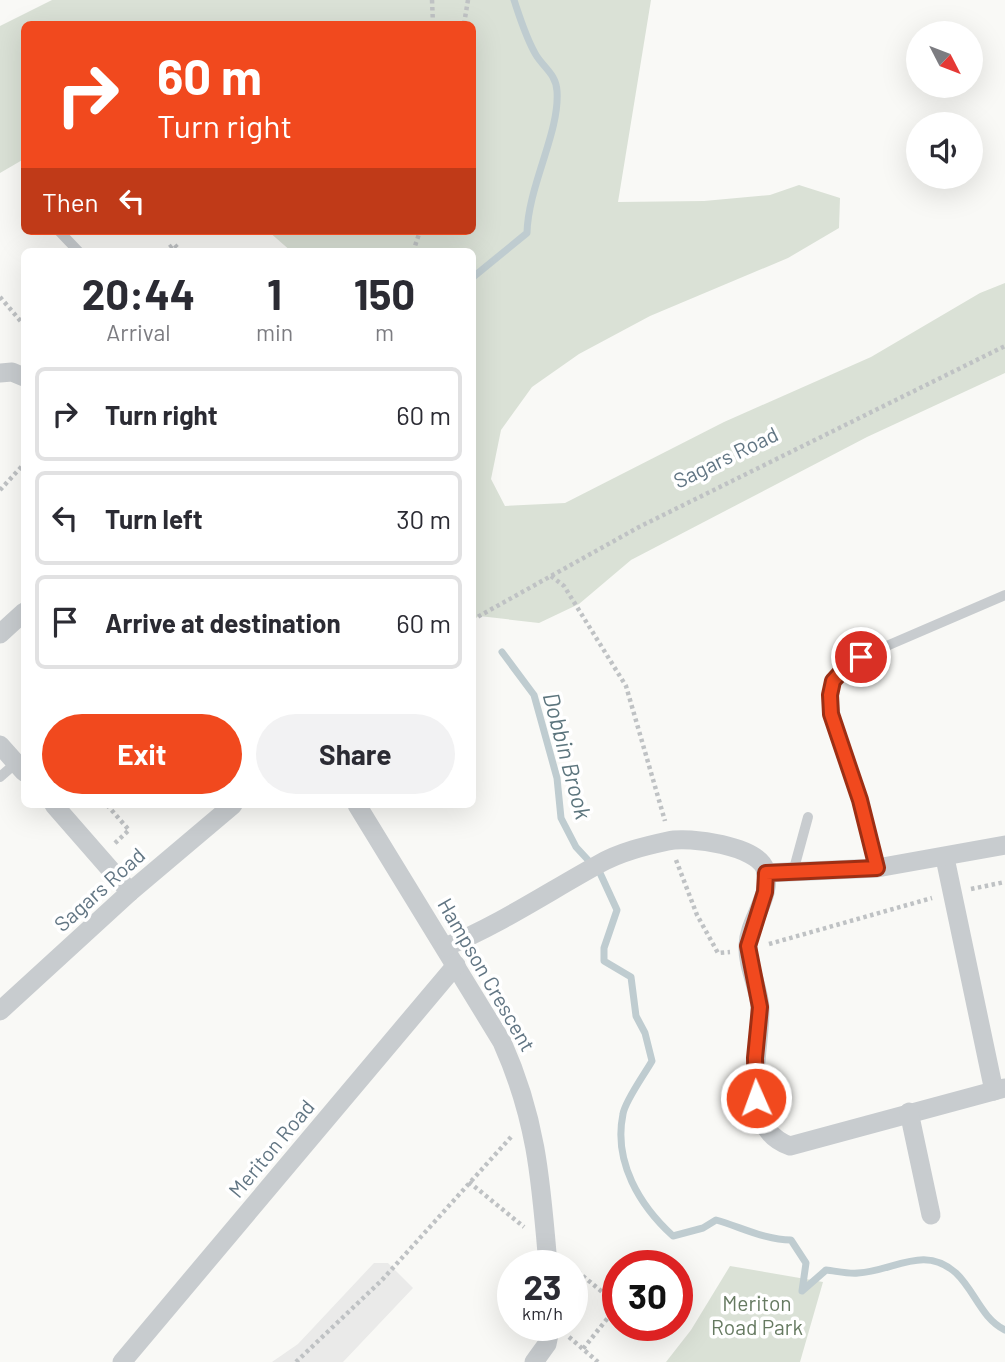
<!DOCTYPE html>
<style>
body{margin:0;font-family:Barlow,sans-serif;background:#f2f2f3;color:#2b2b33;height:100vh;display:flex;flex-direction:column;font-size:26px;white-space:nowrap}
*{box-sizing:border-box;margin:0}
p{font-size:23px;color:#7c7c81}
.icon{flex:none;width:38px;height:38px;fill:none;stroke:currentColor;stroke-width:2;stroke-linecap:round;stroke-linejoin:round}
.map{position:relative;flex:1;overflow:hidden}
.sheet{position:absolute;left:21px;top:248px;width:455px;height:560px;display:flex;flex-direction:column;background:#fff;border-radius:10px;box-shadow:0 7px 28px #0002}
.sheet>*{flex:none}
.top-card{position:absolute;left:21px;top:21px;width:455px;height:214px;border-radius:10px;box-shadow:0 7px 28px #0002;background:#f1491e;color:#fff;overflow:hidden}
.needle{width:46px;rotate:132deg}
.buttons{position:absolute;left:906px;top:21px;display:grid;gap:14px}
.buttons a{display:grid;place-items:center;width:77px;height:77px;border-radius:50%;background:#fff;box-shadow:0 7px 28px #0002;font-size:35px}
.speed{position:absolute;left:497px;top:1250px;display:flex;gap:14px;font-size:35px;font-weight:700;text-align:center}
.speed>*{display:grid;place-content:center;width:91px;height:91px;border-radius:50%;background:#fff;box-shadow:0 7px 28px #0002;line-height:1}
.speed small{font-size:18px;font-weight:400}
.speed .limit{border:10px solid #d22;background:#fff;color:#111}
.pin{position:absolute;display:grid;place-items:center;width:60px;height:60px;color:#fff;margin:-30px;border:4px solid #fff;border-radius:50%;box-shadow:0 2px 7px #0007}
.me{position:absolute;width:77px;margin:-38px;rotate:358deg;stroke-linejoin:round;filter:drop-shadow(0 0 5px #0008)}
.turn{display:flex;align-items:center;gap:24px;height:147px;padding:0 21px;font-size:32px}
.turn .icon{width:91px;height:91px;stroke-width:2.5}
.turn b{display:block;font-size:49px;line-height:60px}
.then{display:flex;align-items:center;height:66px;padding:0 21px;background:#0003;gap:14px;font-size:26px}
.eta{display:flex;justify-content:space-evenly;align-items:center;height:119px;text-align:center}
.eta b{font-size:42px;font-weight:700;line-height:49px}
.action{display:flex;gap:14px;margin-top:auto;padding:14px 21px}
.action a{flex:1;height:80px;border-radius:42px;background:#f1491e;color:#fff;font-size:28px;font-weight:700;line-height:80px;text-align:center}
.action a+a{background:#f2f2f3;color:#2b2b33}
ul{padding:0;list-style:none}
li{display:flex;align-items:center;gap:21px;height:94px;margin:0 14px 10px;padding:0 7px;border:4px solid #e1e1e2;border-radius:10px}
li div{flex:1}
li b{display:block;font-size:26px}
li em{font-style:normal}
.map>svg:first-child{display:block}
.built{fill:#eaeae9}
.green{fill:#dae1d6}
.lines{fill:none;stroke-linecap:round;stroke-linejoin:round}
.stream{stroke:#bfccd0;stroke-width:7}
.path{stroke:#bfc2c4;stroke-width:4.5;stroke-dasharray:3.5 3.5;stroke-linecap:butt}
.lane{stroke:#c8cccf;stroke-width:10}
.street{stroke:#c8cccf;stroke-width:19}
.route-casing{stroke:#9d2f14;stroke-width:18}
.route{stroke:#f1491e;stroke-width:12}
.labels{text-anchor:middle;stroke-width:7;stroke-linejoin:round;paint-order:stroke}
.street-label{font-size:21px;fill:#617583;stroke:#fff}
.park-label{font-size:21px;fill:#667a61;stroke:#fff}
.water-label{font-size:23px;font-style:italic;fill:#5c757d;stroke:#fff}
</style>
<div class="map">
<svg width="1005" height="1362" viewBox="0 0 1005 1362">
<rect width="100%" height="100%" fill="#f9f9f6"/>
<!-- built -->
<path class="built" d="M374,1263H388L413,1288L343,1362H272L298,1344Z"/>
<!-- green -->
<g class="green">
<path d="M52,0H651L618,202L704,201L770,195L799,185L840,198L839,228L788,258L650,316L579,354L532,387L501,430L491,479L505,506L565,503L724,422L871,357L980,293L1005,283V373L867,437L631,560L579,604L539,623L479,616L473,620L472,252H292L268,231H472V24H24V159L0,173V26Z"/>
<path d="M730,1266L823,1282L800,1362H666L691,1330Z"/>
</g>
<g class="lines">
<!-- stream -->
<g class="stream">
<path d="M472,278L527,233C528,186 560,132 557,91C556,74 544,68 536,55C526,38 520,18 514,0"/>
<path d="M502,652L534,695L557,778L561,818L576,847L600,873L617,910L604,948V961L631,977L636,1016L645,1033L652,1061C644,1075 625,1101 623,1114C613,1162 640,1206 673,1236L703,1228L716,1220C741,1227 765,1240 791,1240L806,1263L802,1291L826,1270C836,1271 848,1274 858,1273C894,1271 924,1244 956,1273C975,1291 981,1318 1005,1330"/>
</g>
<!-- path -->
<g class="path">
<path d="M432,0L433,24"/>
<path d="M464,24L468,0"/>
<path d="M164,252L174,244L181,252"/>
<path d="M413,252L420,231"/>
<path d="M0,297L24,325"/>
<path d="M0,490L24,464"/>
<path d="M551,576L564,586L626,686L665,821"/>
<path d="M472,620L639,527L1005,346"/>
<path d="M107,805L129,830L113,845"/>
<path d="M676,860L697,915L718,953L730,952"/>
<path d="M971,889L1005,882"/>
<path d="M769,944L932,898"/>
<path d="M469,1182L524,1227"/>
<path d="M572,1267L618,1305L583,1349"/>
<path d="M569,1337L598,1362"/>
<path d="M296,1362L382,1280L511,1137"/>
</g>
<!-- lane -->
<g class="lane">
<path d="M59,231L79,252"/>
<path d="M0,777L16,763"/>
<path d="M877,868L860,800L831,714L833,681L843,670L861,657L1005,595"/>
<path d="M793,872L808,817"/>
</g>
<!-- street -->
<g class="street">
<path d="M0,373L12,372L24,377"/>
<path d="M0,634L24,612"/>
<path d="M0,745L24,772"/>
<path d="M54,805L130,892"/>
<path d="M357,805L502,1042C537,1120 541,1182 548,1265"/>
<path d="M945,858L994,1091"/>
<path d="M766,873L877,868L1005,845"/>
<path d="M445,947C499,925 548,892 599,864C620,852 645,846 668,841C689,836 758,846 765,869C773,896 749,919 748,945C747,967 759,987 760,1008C761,1050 736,1127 790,1146L1005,1088"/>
<path d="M0,1011L130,892L233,805"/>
<path d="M909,1112L931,1215"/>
<path d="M122,1362L456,965"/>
<path d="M534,1362L547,1344L551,1325"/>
</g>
</g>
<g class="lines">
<!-- route casing -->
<g class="route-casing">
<path id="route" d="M756,1098L755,1058L760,1007L748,946L765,892L766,873L877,868L860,800L831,714L830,695L833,681L843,670L861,657"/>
</g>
<!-- route -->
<use href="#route" class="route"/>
</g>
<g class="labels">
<!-- street labels -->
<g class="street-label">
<text transform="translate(726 458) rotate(-26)" y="7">Sagars Road</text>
<text transform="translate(100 890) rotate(-42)" y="7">Sagars Road</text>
<text transform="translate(486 975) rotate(60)" y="7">Hampson Crescent</text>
<text transform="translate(272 1149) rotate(-50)" y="7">Meriton Road</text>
</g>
<!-- park labels -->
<g class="park-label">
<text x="757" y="1311">Meriton<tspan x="757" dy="24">Road Park</tspan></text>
</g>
<!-- water labels -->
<g class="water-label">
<text transform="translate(567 756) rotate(75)" y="8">Dobbin Brook</text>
</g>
</g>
</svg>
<div class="buttons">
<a><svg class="needle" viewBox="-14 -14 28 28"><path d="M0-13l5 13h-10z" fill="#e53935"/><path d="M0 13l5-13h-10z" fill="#7c7c81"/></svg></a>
<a><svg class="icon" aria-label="sound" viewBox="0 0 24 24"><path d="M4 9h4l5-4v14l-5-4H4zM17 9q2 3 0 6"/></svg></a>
</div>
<div class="speed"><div>23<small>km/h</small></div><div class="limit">30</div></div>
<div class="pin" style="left:861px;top:657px;background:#d93025"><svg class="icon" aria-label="arrive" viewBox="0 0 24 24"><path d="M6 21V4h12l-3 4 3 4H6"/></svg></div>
<svg class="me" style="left:756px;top:1098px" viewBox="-20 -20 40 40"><circle r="17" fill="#f1491e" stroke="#fff" stroke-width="3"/><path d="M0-11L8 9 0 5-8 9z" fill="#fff"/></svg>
<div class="top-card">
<div class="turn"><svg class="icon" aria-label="right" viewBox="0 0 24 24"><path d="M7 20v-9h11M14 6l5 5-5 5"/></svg><div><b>60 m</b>Turn right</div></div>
<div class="then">Then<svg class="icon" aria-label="left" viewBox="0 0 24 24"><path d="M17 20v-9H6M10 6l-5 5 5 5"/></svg></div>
</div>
<section class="sheet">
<div class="eta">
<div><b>20:44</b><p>Arrival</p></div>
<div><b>1</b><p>min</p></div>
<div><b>150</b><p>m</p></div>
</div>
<ul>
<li><svg class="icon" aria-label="right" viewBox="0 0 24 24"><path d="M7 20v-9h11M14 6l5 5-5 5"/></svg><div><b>Turn right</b></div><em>60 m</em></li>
<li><svg class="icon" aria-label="left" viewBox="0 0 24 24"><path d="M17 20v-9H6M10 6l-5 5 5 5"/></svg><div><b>Turn left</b></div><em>30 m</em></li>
<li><svg class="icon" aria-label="arrive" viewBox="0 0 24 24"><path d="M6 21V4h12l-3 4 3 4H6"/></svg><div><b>Arrive at destination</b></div><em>60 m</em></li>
</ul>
<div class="action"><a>Exit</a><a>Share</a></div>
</section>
</div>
